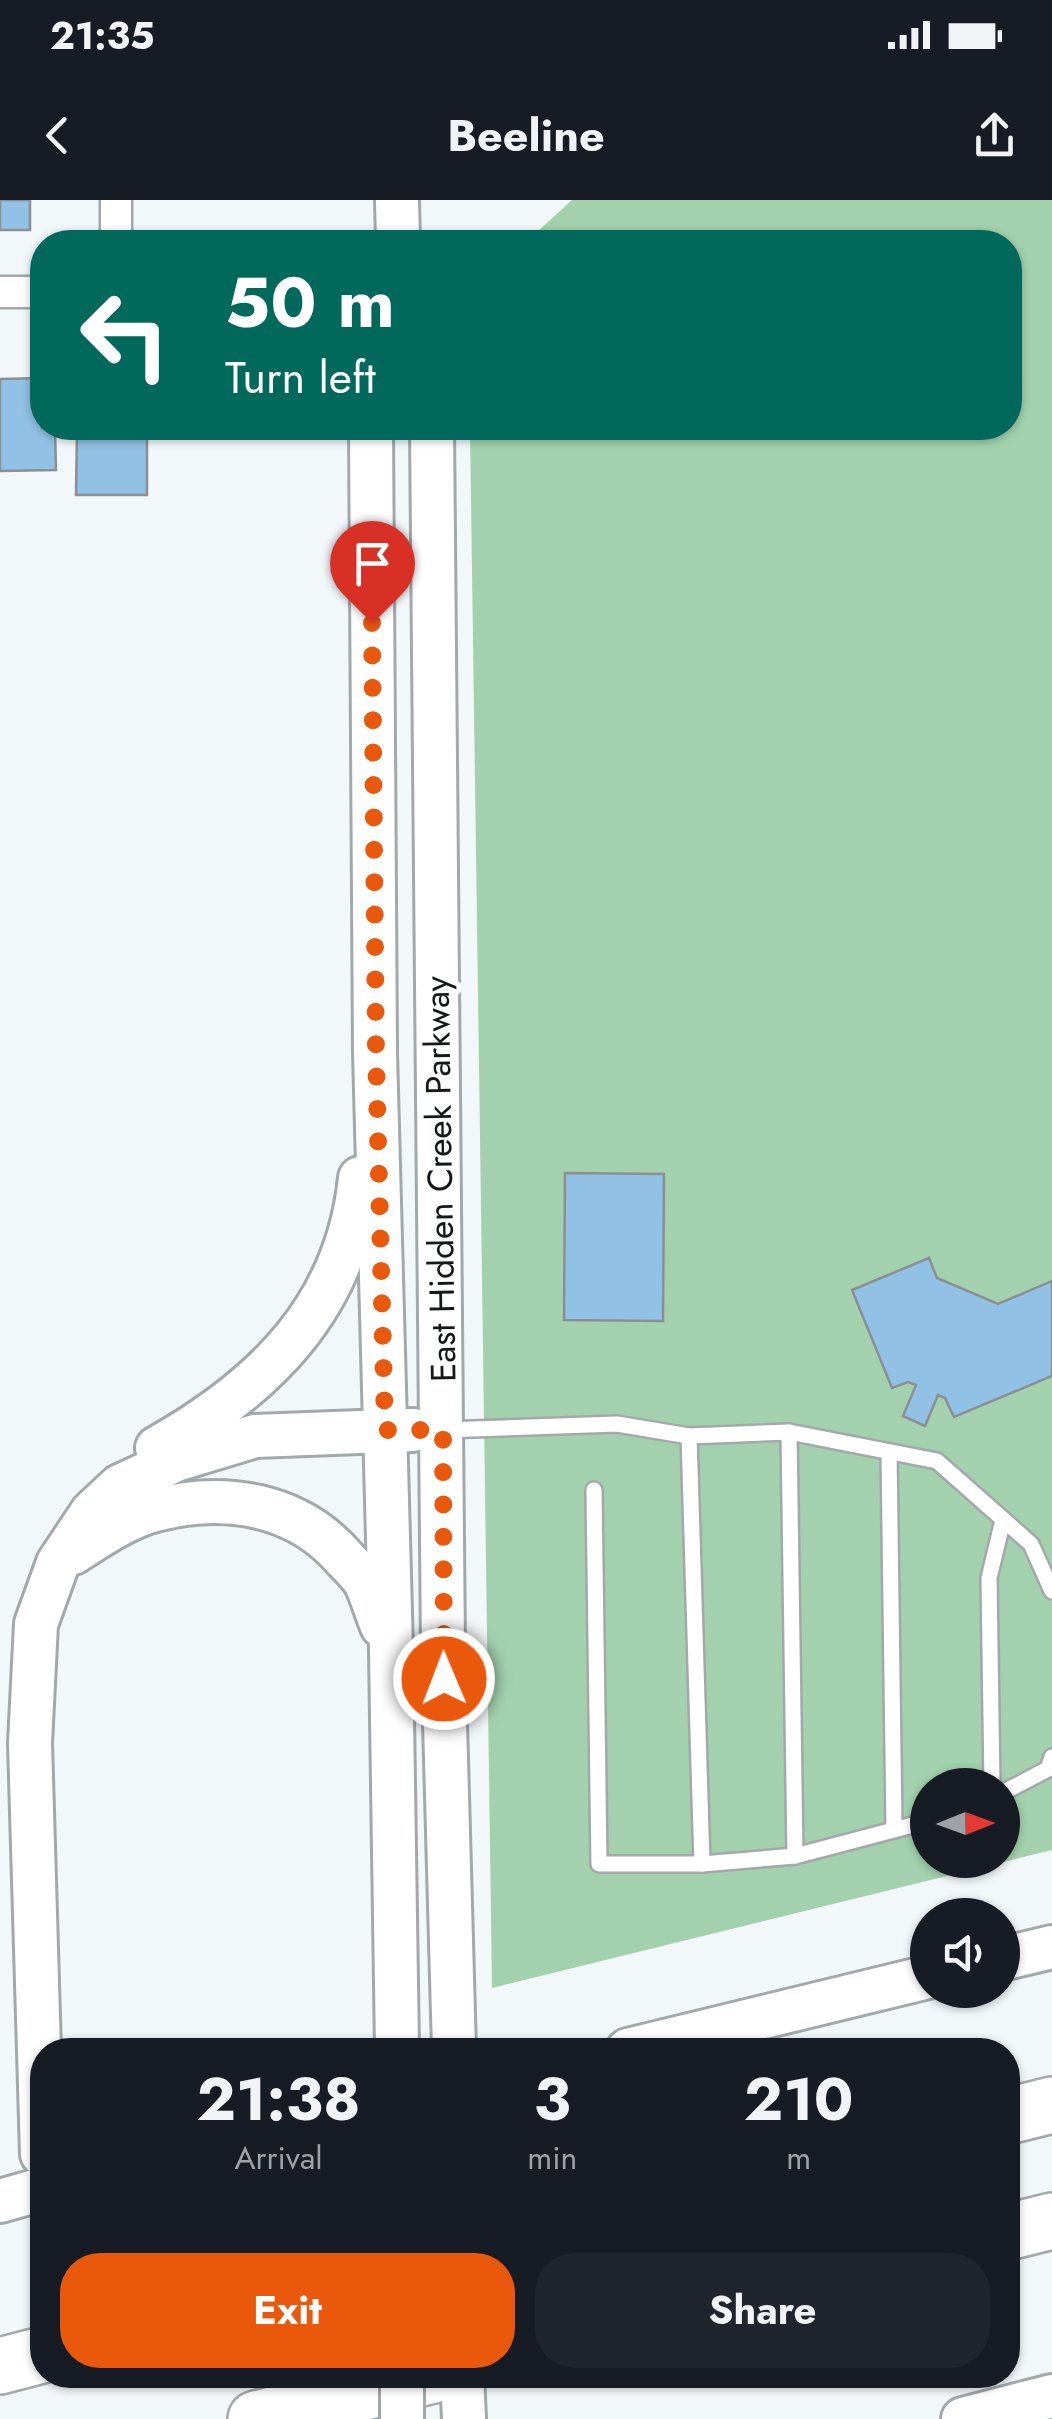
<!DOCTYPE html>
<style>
body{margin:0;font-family:Jost,sans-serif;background:#20242c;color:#f1f3f6;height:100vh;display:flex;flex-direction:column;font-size:38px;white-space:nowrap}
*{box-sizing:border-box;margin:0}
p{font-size:32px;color:#9ea1a6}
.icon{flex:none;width:55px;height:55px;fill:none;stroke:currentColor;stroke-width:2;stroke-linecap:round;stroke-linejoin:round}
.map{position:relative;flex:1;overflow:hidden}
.details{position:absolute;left:30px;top:1838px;width:990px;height:350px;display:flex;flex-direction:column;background:#171b24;border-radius:40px;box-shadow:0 2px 8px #0004}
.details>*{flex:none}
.top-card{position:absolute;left:30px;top:30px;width:992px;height:210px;border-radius:40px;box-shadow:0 2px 8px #0004;background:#00695c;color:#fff;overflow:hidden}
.needle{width:65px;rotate:89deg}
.controls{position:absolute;left:910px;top:1568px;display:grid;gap:20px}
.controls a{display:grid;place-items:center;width:110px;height:110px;border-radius:50%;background:#171b24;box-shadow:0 2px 8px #0004;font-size:50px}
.pin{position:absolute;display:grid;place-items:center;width:85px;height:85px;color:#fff;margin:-102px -42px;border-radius:50% 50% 50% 0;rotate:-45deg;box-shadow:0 0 10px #0007}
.pin .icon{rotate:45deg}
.me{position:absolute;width:110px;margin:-55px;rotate:359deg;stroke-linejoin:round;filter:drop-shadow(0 0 8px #0008)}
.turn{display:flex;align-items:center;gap:35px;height:210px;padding:0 30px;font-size:45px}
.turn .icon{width:130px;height:130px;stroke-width:2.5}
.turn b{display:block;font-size:70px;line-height:85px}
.eta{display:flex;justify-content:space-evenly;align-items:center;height:170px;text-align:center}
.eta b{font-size:60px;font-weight:700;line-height:70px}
.primary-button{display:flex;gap:20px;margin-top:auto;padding:20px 30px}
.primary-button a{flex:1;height:115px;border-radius:40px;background:#ea580c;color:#fff;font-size:40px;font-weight:700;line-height:115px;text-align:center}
.primary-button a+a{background:#20242c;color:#f1f3f6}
.status{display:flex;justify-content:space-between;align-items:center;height:70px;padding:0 50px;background:#171b24;direction:ltr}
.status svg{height:28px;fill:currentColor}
header{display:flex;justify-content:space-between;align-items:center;height:130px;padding:0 30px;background:#171b24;font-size:45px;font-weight:700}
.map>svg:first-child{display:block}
.green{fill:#a3d1ad;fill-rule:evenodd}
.building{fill:#91c1e4;stroke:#8b8f93;stroke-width:2.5}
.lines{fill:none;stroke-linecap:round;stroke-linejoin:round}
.lane-casing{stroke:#a3a8ab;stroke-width:20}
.street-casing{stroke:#a3a8ab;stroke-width:35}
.secondary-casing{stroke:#a3a8ab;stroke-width:48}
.highway-casing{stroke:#a3a8ab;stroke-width:60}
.lane{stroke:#fff;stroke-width:15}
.street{stroke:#fff;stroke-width:30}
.secondary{stroke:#fff;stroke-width:42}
.highway{stroke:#fff;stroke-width:55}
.secondary-bridge-casing{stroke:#a3a8ab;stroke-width:48;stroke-linecap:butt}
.secondary-bridge{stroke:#fff;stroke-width:42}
.route{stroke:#ea580c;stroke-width:18;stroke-dasharray:0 32.4}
.labels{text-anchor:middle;stroke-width:10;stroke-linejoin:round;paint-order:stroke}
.street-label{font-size:35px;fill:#151718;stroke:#fff}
</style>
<div class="status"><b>21:35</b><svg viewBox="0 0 49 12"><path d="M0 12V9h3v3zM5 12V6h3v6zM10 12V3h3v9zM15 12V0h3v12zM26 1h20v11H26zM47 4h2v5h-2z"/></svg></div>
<header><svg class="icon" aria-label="back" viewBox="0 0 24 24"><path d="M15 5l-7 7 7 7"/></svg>Beeline<svg class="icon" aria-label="share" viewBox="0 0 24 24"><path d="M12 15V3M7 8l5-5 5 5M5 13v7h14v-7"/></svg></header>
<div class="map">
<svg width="1052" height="2219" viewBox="0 0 1052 2219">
<rect width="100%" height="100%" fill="#f2f7fa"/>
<!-- green -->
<path class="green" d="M572,0H1052V1650L492,1788L470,228H1010V42H526ZM928,1585H1002V1660H928Z"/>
<!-- building -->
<g class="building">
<rect x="0" y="0" width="30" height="30"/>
<path d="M42,178V228H55L56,270L0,271V179Z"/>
<path d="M77,228H147V295H76Z"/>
<path d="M565,973L664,974L663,1121L564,1120Z"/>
<path d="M929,1058L937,1078L998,1104L1052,1081V1176L954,1217L945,1198L938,1195L925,1226L903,1216L916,1185L908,1182L892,1188L852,1090Z"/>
</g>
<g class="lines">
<!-- lane casing -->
<g class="lane-casing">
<g id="lane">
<path d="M443,1230L617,1224L689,1236L789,1232L937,1261L1031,1344L1052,1391"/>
<path d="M789,1232L795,1656"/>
<path d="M689,1236L702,1664"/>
<path d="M889,1252L894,1628"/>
<path d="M594,1290L599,1664H702L795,1656L928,1621"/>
<path d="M992,1585L989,1378L1003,1320"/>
<path d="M1002,1593L1048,1569L1052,1557"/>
</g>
</g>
<!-- street casing -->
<g class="street-casing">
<g id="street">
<path d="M116,0V42"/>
<path d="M0,92H42"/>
</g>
</g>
<!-- secondary casing -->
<g class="secondary-casing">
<g id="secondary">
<path d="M397,0L398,42"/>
<path d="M371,228L375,853L391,1450L397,1850"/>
<path d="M432,228L443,1450L454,1850"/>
<path d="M157,1248C265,1187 347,1107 360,978"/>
<path d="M73,1353C98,1337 125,1318 155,1310C224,1292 297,1303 345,1359C352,1366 360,1374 365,1382C372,1396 376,1412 382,1426"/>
<path d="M1002,1759L1052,1747"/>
<path d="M628,1850L928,1777"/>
<path d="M42,1954L30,1543L36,1424L58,1363L92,1312L120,1286L176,1260L255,1236L413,1230"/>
<path d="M0,2001L42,1989"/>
<path d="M462,2175L464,2219"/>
<path d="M963,2219L1052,2196"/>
</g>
</g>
<!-- highway casing -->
<g class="highway-casing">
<g id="highway">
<path d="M1008,1916L1052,1905"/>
<path d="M1008,2032L1052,2021"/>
<path d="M0,2166L42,2155"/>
<path d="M256,2219L433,2175"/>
</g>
</g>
<!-- lane -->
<use href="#lane" class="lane"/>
<!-- street -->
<use href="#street" class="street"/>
<!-- secondary -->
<use href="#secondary" class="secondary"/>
<!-- highway -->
<use href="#highway" class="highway"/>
<!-- secondary-bridge casing -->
<g class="secondary-bridge-casing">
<path id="secondary-bridge" d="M402,2175V2219"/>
</g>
<!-- secondary-bridge -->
<use href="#secondary-bridge" class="secondary-bridge"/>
</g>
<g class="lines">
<!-- route -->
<path class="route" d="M372,423L376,854L385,1230H443L444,1479"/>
</g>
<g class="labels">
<!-- street labels -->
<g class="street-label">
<text transform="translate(440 979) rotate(-91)" y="12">East Hidden Creek Parkway</text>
</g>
</g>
</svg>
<div class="controls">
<a><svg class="needle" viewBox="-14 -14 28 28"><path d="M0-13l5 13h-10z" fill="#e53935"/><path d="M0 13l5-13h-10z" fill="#9ea1a6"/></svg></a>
<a><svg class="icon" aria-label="sound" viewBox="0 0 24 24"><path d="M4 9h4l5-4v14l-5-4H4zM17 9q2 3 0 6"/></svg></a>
</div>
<div class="pin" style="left:372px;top:423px;background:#d93025"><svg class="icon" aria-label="arrive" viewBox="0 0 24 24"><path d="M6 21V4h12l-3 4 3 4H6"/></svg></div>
<svg class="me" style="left:444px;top:1479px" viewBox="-20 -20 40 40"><circle r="17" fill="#ea580c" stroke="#fff" stroke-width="3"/><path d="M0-11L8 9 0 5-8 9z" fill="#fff"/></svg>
<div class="top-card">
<div class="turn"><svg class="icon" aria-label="left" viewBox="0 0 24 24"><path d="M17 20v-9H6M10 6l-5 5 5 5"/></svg><div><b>50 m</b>Turn left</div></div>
</div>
<section class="details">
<div class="eta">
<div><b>21:38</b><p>Arrival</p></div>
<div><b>3</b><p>min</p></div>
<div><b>210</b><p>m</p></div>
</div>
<div class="primary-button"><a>Exit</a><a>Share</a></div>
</section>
</div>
